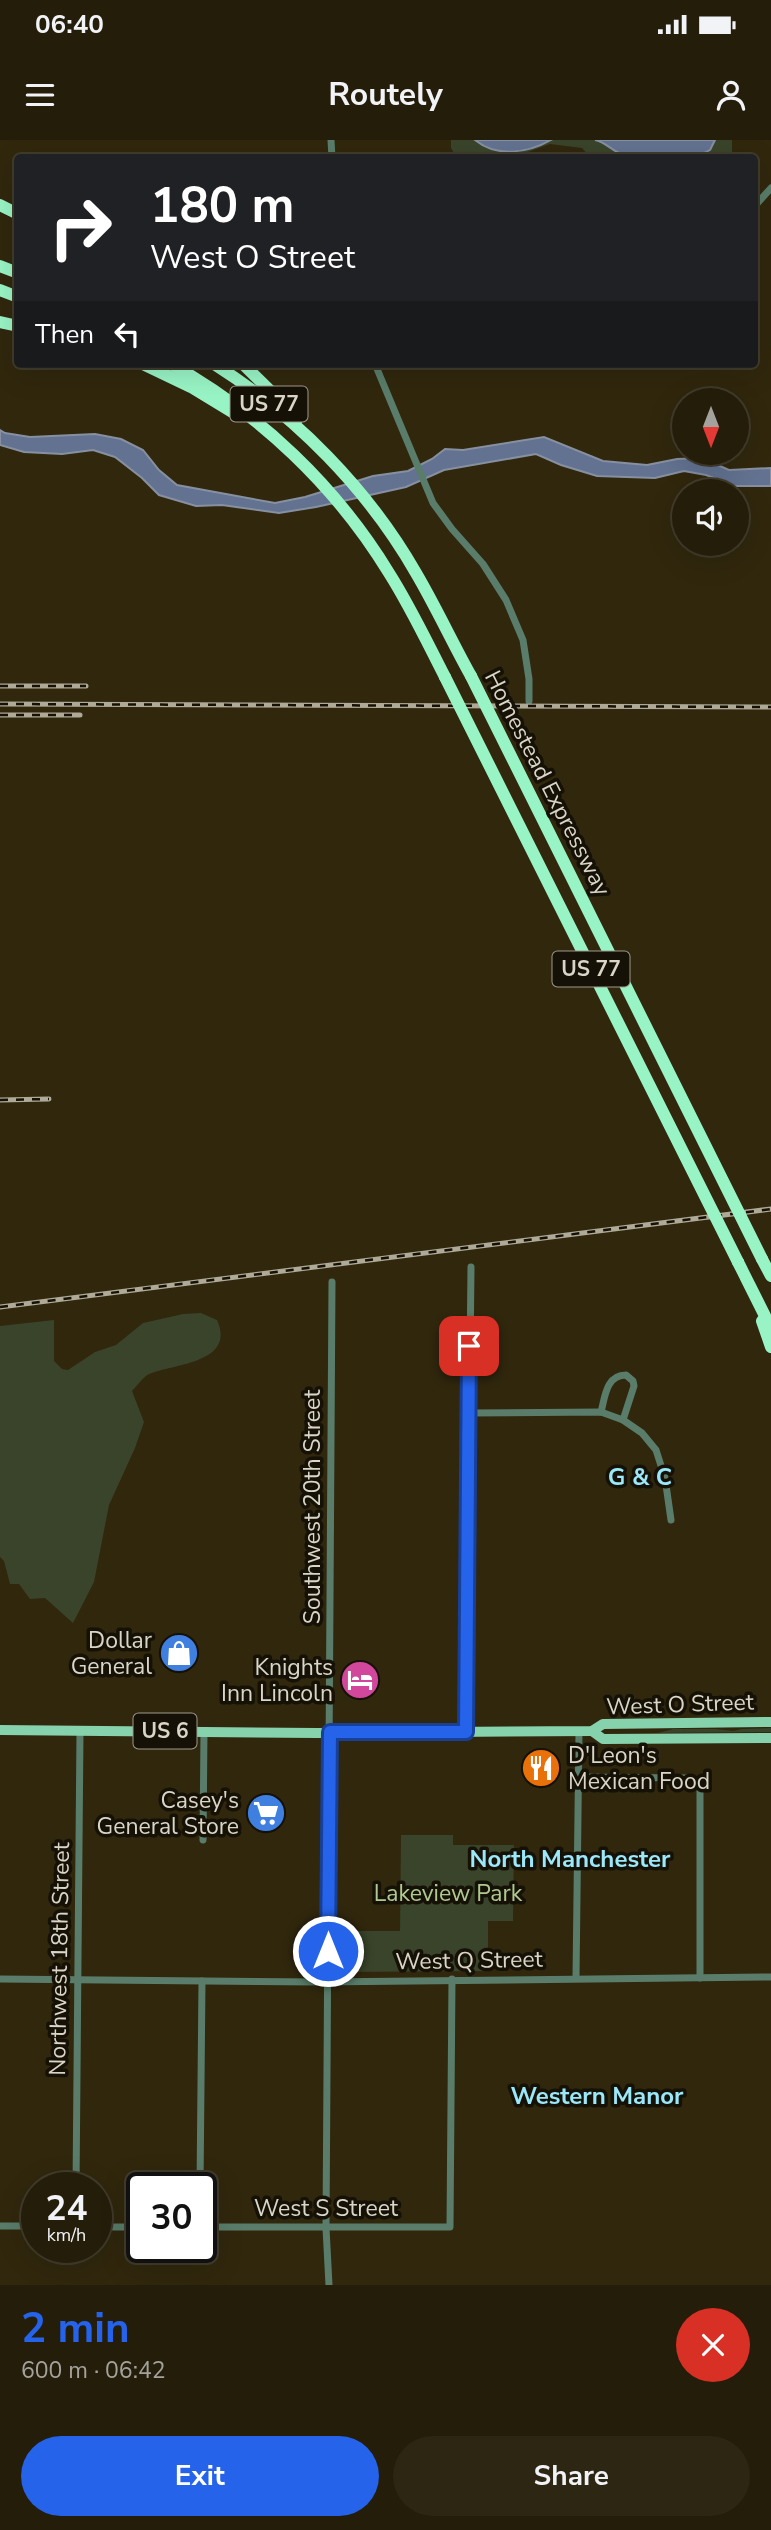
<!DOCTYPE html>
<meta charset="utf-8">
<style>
body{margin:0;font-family:"Nunito Sans",sans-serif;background:#2c2613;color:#f1f3f6;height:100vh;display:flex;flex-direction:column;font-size:26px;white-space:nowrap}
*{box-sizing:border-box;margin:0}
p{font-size:23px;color:#a3a29c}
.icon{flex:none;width:38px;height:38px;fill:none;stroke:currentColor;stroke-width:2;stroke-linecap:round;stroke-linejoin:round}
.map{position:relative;height:2145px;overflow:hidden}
.details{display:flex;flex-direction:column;background:#241d0a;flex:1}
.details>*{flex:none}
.banner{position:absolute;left:14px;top:14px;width:744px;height:214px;border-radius:7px;box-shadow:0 7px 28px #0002,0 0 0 2px #413b2b;background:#202124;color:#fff;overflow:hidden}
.needle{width:46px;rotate:180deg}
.fabs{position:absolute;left:672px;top:248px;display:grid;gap:14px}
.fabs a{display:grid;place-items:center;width:77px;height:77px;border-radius:50%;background:#241d0a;box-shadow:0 7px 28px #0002,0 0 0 2px #413b2b;font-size:35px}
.speed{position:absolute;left:21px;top:2032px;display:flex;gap:14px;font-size:35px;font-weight:700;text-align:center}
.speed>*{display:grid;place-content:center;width:91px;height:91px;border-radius:50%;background:#241d0a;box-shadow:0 7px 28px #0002,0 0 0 2px #413b2b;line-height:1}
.speed small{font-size:18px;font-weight:400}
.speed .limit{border:4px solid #111;border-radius:10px;background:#fff;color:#111}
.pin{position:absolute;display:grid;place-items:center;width:60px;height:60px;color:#fff;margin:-30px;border-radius:14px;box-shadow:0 4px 10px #0006}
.me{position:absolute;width:77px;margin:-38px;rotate:0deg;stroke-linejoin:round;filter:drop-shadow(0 0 5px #0008)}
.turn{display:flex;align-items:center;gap:24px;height:147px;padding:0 21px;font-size:32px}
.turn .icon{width:91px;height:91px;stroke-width:2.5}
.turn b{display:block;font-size:49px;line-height:60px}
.then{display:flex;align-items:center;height:66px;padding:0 21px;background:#0003;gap:14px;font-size:26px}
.round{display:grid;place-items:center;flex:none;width:74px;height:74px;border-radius:37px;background:#2c2613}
.summary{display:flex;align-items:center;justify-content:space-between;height:119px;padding:0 21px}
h1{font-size:42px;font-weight:700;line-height:52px;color:#2563eb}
.action{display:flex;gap:14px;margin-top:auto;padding:14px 21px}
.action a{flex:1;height:80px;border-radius:42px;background:#2563eb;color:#fff;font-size:28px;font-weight:700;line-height:80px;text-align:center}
.action a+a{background:#2c2613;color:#f1f3f6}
.status{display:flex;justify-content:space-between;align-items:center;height:49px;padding:0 35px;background:#241d0a;direction:ltr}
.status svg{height:19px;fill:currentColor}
header{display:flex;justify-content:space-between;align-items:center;height:91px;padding:0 21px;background:#241d0a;font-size:32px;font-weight:700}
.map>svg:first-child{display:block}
.green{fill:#39442a}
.water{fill:#627290;stroke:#8690a0;stroke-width:2}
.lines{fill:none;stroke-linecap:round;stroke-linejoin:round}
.street{stroke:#597d6a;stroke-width:7}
.primary{stroke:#86d2ac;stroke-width:10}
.highway{stroke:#98f4c5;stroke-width:12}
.rail-casing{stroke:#afa997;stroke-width:5}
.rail{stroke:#151106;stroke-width:2.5;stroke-dasharray:8;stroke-linecap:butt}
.highway-bridge{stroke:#98f4c5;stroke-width:12}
.route-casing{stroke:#184099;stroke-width:18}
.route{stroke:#2563eb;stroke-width:12}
.labels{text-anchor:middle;stroke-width:7;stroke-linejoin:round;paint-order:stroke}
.shield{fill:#151106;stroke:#9f9a8c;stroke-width:2}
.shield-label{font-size:21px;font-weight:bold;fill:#dad5c6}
.street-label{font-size:23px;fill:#dad5c6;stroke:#151106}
.poi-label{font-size:23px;fill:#dad5c6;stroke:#151106;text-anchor:end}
.park-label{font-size:23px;fill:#b0c991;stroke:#151106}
.neighbourhood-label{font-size:24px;font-weight:bold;fill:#9ae8fa;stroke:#151106}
</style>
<div class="status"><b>06:40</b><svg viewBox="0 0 49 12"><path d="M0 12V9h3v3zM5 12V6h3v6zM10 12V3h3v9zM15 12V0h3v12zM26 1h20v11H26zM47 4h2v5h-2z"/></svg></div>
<header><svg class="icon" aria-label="menu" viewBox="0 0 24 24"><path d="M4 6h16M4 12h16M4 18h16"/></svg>Routely<svg class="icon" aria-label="person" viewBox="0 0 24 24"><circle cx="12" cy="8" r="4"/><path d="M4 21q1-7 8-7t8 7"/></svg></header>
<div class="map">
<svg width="771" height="2145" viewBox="0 0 771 2145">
<rect width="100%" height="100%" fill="#30270d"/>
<!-- green -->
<g class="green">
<path d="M451,0H732V12L724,18H591L582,8L550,4L514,17L457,18L451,8Z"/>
<path d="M201,1173L217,1180C236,1222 176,1224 152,1233C144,1235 138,1245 132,1251L144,1282L135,1308L109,1365L94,1442L73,1483L45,1458L30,1459L19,1444H10L4,1421L0,1417V1186L54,1180V1221L62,1229L68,1230L95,1212L116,1205L143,1183L183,1174Z"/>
<path d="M771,1588V1592L658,1593L673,1589H716L733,1591L742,1589Z"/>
<path d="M401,1695H453V1705H514L513,1781H488V1831L342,1832V1791H400Z"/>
</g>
<!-- water -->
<g class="water">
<path d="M475,0H551C528,13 497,18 475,0Z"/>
<path d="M595,0H715L710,10C691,21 639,22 619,13C610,9 605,2 595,0Z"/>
<path d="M0,290L5,293L30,297L95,294L121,299L143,310L159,330L177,345L275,363L305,357L373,336L408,331L432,319L445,309L463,310L544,297L603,321L647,325L677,319L702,318L729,330L771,328V346H735L706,335L684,331L655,338L597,336L561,325L536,314L444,330L406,347L316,367L279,373L222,365L196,366L159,355L142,338L115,317L93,310L62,314L24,312L0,305Z"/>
</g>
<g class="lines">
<!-- street -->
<g class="street">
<path d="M331,0L332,18"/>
<path d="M754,67L771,48"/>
<path d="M375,224L433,363L452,389L483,424L506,460L523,500L529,539V561"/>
<path d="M601,1272C605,1257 606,1235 626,1235L633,1241L634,1246L623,1280"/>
<path d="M468,1273L601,1272L623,1280L642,1293L656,1310L665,1338L671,1380"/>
<path d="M466,1592L471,1127"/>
<path d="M578,1637L688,1638L700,1644V1838"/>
<path d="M203,1700L204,1592"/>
<path d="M576,1838L579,1591"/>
<path d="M0,1839L319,1842L771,1837"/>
<path d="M76,2048L80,1591"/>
<path d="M200,2048L202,1841"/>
<path d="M0,2086H37"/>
<path d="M96,2087H142"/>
<path d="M201,2087H450L452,1839"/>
<path d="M329,2145L326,2088L332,1142"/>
</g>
<!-- primary -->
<g class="primary">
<path d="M0,1590L317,1593L592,1591L603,1584L771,1582"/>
<path d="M592,1591L603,1599L771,1598"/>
</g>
<!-- highway -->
<g class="highway">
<path d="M0,65L18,74"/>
<path d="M0,126L18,133"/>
<path d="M0,150L18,157"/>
<path d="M0,182L18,186"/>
<path d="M143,224L191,247L232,272"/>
<path d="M171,224C260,274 336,346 389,433C410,466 427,502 445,537"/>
<path d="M214,224C295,275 368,349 416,433C436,467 452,502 471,536"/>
<path d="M243,224L298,278"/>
<path d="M762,1119L771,1136"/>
<path d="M738,1122L771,1188"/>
<path d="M762,1181L771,1207"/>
</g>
<!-- rail casing -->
<g class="rail-casing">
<g id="rail">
<path d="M0,546H86"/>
<path d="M0,564L771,567"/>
<path d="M0,575H80"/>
<path d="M0,960L49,959"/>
<path d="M0,1167L771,1069"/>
</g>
</g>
<!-- rail -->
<use href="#rail" class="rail"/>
<!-- highway-bridge -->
<g class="highway-bridge">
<path d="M471,536L762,1119"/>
<path d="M445,537L738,1122"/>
</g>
</g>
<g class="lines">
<!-- route casing -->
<g class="route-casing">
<path id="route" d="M328,1811L330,1592H466L469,1206"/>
</g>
<!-- route -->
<use href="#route" class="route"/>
</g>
<!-- icons -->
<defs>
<g id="shop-disc" transform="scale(2.0125)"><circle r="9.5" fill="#3f7fe0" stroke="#151106"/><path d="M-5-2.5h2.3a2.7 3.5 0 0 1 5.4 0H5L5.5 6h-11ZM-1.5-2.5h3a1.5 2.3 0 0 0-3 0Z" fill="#fff"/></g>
<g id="hotel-disc" transform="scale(2.0125)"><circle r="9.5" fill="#d1479c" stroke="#151106"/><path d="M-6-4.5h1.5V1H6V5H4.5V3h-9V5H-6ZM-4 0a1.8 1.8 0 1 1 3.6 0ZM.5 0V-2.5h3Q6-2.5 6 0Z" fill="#fff"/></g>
<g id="restaurant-disc" transform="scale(2.0125)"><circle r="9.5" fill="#e8710a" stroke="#151106"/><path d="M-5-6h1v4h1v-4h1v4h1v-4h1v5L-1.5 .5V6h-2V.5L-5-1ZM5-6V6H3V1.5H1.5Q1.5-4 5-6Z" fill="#fff"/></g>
<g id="supermarket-disc" transform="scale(2.0125)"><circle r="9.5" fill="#3f7fe0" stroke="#151106"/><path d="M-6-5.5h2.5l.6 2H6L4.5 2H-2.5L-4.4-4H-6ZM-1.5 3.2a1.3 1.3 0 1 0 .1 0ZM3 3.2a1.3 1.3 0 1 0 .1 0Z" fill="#fff"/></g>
</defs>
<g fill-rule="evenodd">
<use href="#shop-disc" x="179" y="1513"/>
<use href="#hotel-disc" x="360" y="1540"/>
<use href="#restaurant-disc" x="541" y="1628"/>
<use href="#supermarket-disc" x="266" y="1673"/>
</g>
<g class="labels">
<!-- shield labels -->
<g class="shield">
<rect x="230.5" y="246.5" width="77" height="35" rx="5"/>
<rect x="552.5" y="811.5" width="77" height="35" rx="5"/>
<rect x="133.5" y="1573.5" width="63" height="35" rx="5"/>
</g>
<g class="shield-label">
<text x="269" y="271">US 77</text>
<text x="591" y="836">US 77</text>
<text x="165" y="1598">US 6</text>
</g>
<!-- street labels -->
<g class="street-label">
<text transform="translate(548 643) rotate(63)" y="8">Homestead Expressway</text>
<text transform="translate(312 1367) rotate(-90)" y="8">Southwest 20th Street</text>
<text transform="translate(680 1564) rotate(-2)" y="8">West O Street</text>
<text transform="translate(59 1819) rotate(-89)" y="8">Northwest 18th Street</text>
<text transform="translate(469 1820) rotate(-1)" y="8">West Q Street</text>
<text x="326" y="2076">West S Street</text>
</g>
<!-- poi labels -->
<g class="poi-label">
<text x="152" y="1508">Dollar<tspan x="152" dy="26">General</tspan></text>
<text x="333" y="1535">Knights<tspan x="333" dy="26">Inn Lincoln</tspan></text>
<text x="568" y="1623" text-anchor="start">D'Leon's<tspan x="568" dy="26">Mexican Food</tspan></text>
<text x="239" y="1668">Casey's<tspan x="239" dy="26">General Store</tspan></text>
</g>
<!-- park labels -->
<g class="park-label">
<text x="448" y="1761">Lakeview Park</text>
</g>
<!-- neighbourhood labels -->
<g class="neighbourhood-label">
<text x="640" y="1345">G &amp; C</text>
<text x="570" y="1727">North Manchester</text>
<text x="597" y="1964">Western Manor</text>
</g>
</g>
</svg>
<div class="fabs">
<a><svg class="needle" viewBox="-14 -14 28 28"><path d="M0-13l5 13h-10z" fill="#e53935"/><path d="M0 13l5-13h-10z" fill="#a3a29c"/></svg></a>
<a><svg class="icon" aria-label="sound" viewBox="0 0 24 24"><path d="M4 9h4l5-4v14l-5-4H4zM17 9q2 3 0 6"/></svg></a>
</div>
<div class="speed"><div>24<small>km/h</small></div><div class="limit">30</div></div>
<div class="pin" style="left:469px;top:1206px;background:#d93025"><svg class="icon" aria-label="arrive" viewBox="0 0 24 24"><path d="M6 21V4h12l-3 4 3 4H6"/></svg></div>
<svg class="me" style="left:328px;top:1811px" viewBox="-20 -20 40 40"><circle r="17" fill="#2563eb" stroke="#fff" stroke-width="3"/><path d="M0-11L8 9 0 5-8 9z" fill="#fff"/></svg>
<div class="banner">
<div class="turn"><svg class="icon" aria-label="right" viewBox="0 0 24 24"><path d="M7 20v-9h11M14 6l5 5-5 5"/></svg><div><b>180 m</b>West O Street</div></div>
<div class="then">Then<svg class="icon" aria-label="left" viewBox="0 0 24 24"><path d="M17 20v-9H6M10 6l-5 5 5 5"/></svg></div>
</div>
</div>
<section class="details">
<div class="summary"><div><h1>2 min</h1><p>600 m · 06:42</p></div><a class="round" style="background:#d93025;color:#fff"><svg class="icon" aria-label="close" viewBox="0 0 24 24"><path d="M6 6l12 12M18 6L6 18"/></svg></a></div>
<div class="action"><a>Exit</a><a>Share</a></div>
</section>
